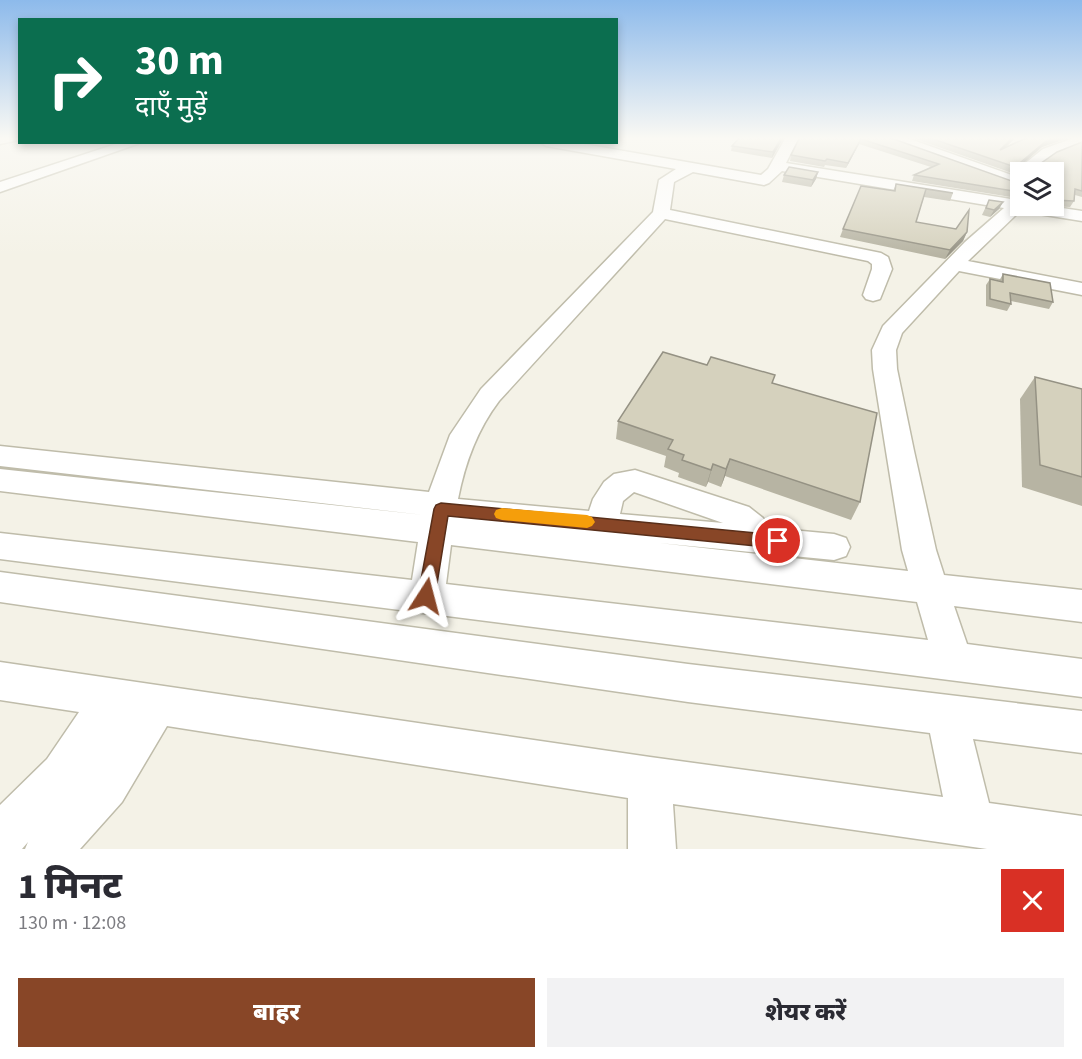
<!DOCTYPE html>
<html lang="hi">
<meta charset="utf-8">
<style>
body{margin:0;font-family:"Source Sans 3","Noto Sans Devanagari",sans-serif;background:#f2f2f3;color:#2b2b33;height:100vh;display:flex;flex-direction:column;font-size:22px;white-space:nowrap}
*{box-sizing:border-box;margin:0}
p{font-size:20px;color:#7c7c81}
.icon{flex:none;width:33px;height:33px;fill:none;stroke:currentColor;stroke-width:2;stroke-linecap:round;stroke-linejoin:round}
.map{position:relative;height:849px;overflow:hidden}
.side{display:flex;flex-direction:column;background:#fff;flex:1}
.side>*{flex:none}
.top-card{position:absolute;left:18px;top:18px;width:600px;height:126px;border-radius:0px;box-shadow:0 3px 9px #0003;background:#0b6e4f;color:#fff;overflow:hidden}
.fabs{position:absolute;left:1010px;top:162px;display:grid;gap:12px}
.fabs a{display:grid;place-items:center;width:54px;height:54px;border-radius:0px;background:#fff;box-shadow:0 3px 9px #0003;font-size:30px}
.pin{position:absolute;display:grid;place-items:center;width:51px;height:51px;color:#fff;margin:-26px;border:3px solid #fff;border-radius:50%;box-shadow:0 2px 6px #0007}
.me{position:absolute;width:66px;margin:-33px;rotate:9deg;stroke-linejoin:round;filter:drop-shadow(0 0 4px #0008)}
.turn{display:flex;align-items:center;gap:21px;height:126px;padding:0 18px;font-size:27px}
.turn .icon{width:78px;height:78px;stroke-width:2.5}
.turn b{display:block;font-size:42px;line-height:51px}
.round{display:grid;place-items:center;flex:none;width:63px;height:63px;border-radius:0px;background:#f2f2f3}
.summary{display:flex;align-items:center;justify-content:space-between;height:102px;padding:0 18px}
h1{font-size:36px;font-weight:800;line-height:45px}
.cta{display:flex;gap:12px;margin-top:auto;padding:12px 18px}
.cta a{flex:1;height:69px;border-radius:0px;background:#884627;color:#fff;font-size:24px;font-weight:800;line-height:69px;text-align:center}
.cta a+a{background:#f2f2f3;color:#2b2b33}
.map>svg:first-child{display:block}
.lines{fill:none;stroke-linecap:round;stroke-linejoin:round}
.minor-casing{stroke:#bfbcaa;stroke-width:3}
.minor{fill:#fff;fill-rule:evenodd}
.wall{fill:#b7b4a3}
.shaded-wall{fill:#959284}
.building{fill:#d5d1bd;stroke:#959284;stroke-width:1.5}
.route{fill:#884627;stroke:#582e19;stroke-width:1.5}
.slow{fill:#f59e0b}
</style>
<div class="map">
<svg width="1082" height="849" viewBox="0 0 1082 849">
<rect width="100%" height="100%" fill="#f4f2e7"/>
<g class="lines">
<!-- minor casing -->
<g class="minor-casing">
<g id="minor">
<path d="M0,137H20L18,140L0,144Z"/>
<path d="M786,137H799L786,163L1017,200L1020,201V206H1049L1082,211V221L1020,211L968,261L1082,283V295L959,271L902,333L896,350L897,369L914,451L936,550L944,575L1082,590V622L954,606L967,644L1082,659V697L0,559V533L412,580L418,542L0,491V469L424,515L0,466V446L429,492L450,435L481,389L653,212L659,180L676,169L546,146L540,142H572L761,175L768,169ZM782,171L1004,208L965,242L883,326L872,350L873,369L886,451L902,550L908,571L659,543L834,560L846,556L850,547L846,538L834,534L770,528L763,518L749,507L635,470L614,474L604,482L593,499L589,511L458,499C465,463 477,430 499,401L665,219L868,261L872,264V269L863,295L866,299L873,301L880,299L892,269L888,257L881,253L670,210L674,182L693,172L764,185L769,183ZM634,492L723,523L620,514L623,501ZM451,545L917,602L928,640L446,584Z"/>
<path d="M885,137H904L1020,178V188L887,140Z"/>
<path d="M1077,137H1082V145L1053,155L1030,172H1020V176L1014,172L1043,149Z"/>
<path d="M122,142H143L0,192V182Z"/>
<path d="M0,572L688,664L1082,711V753L973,739L989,803L1082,816V849H987L673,804L676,849H628V798L167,726L122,802L80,849H25L28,842L22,849H0V805L47,759L79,712L0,700V662L650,757L943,797L930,733L688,702L0,602Z"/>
</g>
</g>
<!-- minor -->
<use href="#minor" class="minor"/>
</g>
<!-- wall -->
<g class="wall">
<path d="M784,137L772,158L731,151L732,146Z"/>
<path d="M800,137H888L1020,184V200L1017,198L912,181L914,175L931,167L859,144L846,168L825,165L824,167L790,161L791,155Z"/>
<path d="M910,137H1016L1005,148L1028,137H1071L1042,147L1012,173Z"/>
<path d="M1082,142V197L1075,195L1074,201L1070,207L1050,206H1053V172H1023L1025,169L1034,168Z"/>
<path d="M818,172L816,179L811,187L782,182L784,175Z"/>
<path d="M896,184L953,193L950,201L924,197L916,222L967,232L963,241L945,259L840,237L843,229L893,191Z"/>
<path d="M989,200L1003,202L999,209L990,217L982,215Z"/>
<path d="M1003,274L1053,302L1049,309L1011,301V304L1007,311L986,306V285L990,279L999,281Z"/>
<path d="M707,365L775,375L772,383L860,502L851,520L725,476L721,487L708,482L706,487L678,477L679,473L664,467L666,456L616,439L618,421Z"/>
<path d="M1035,377L1082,389V506L1022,487L1020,399Z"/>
</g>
<!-- shaded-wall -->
<g class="shaded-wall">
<path d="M782,137H784L772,158L773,152Z"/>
<path d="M1013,137H1016L998,155L1000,150Z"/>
<path d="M1059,137H1071L1042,147L1012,173L1015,167L1045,142Z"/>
<path d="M861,139L859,144L846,168L848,163Z"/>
<path d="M818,172L816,179L811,187L813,180Z"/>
<path d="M1003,202L999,209L990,217L994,210Z"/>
<path d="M967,232L963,241L945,259L950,250Z"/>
<path d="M730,459L725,476L721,487L726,469Z"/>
<path d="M713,464L708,482L706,487L711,470Z"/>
</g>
<!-- building -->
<g class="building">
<path d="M740,137H782L773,152L732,146Z"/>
<path d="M800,137H888L1020,184V192L914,175L939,164L861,139L848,163L827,159L825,161L791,155Z"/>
<path d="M927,137H1013L1000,150L1028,137H1059L1045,142L1015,167Z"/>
<path d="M1082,142V191L1075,189L1074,201L1053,200V172H1025V169L1034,168L1057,152Z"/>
<path d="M789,167L818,172L813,180L784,175Z"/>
<path d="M896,184L953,193L926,189L916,222L956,229L969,210L967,232L950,250L843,229L861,186L895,191Z"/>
<path d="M989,200L1003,202L994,210L986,208Z"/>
<path d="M1003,274L1050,283L1053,302L1010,293L1011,304L990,299V279L1003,282Z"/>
<path d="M663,352L707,365L711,357L775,375L772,383L877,413L860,502L730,459L726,469L713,464L711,470L682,460L684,455L668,449L673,440L618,421Z"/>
<path d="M1035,377L1082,389V477L1040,465Z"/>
</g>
<!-- sky -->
<linearGradient id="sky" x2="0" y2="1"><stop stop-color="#8dbaeb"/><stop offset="0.54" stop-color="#faf9f4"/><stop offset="1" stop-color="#faf9f4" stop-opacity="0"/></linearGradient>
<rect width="1082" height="256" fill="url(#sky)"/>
<!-- route -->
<path class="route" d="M441,503L778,535L784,537L787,541L784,546L778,548L448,516L435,596L433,602L426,604L420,602L418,596L434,509L436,505Z"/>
<!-- slow -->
<path class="slow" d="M502,508L587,515L592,517L595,522L592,526L587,528L502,520L496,518L494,514L496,510Z"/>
</svg>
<div class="fabs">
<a><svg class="icon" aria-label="layers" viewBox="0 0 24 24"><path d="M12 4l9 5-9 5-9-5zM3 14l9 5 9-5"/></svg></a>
</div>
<div class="pin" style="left:778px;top:541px;background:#d93025"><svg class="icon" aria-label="arrive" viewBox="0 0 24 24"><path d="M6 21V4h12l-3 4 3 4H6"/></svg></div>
<svg class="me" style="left:426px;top:596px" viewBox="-20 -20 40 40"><path d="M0-17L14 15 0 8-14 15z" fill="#884627" stroke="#fff" stroke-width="4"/></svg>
<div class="top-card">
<div class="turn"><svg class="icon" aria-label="right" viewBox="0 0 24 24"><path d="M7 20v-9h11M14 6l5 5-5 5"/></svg><div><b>30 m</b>दाएँ मुड़ें</div></div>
</div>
</div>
<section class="side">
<div class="summary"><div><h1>1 मिनट</h1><p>130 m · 12:08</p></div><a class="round" style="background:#d93025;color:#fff"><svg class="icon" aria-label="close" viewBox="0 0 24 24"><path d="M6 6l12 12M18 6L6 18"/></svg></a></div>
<div class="cta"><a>बाहर</a><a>शेयर करें</a></div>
</section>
